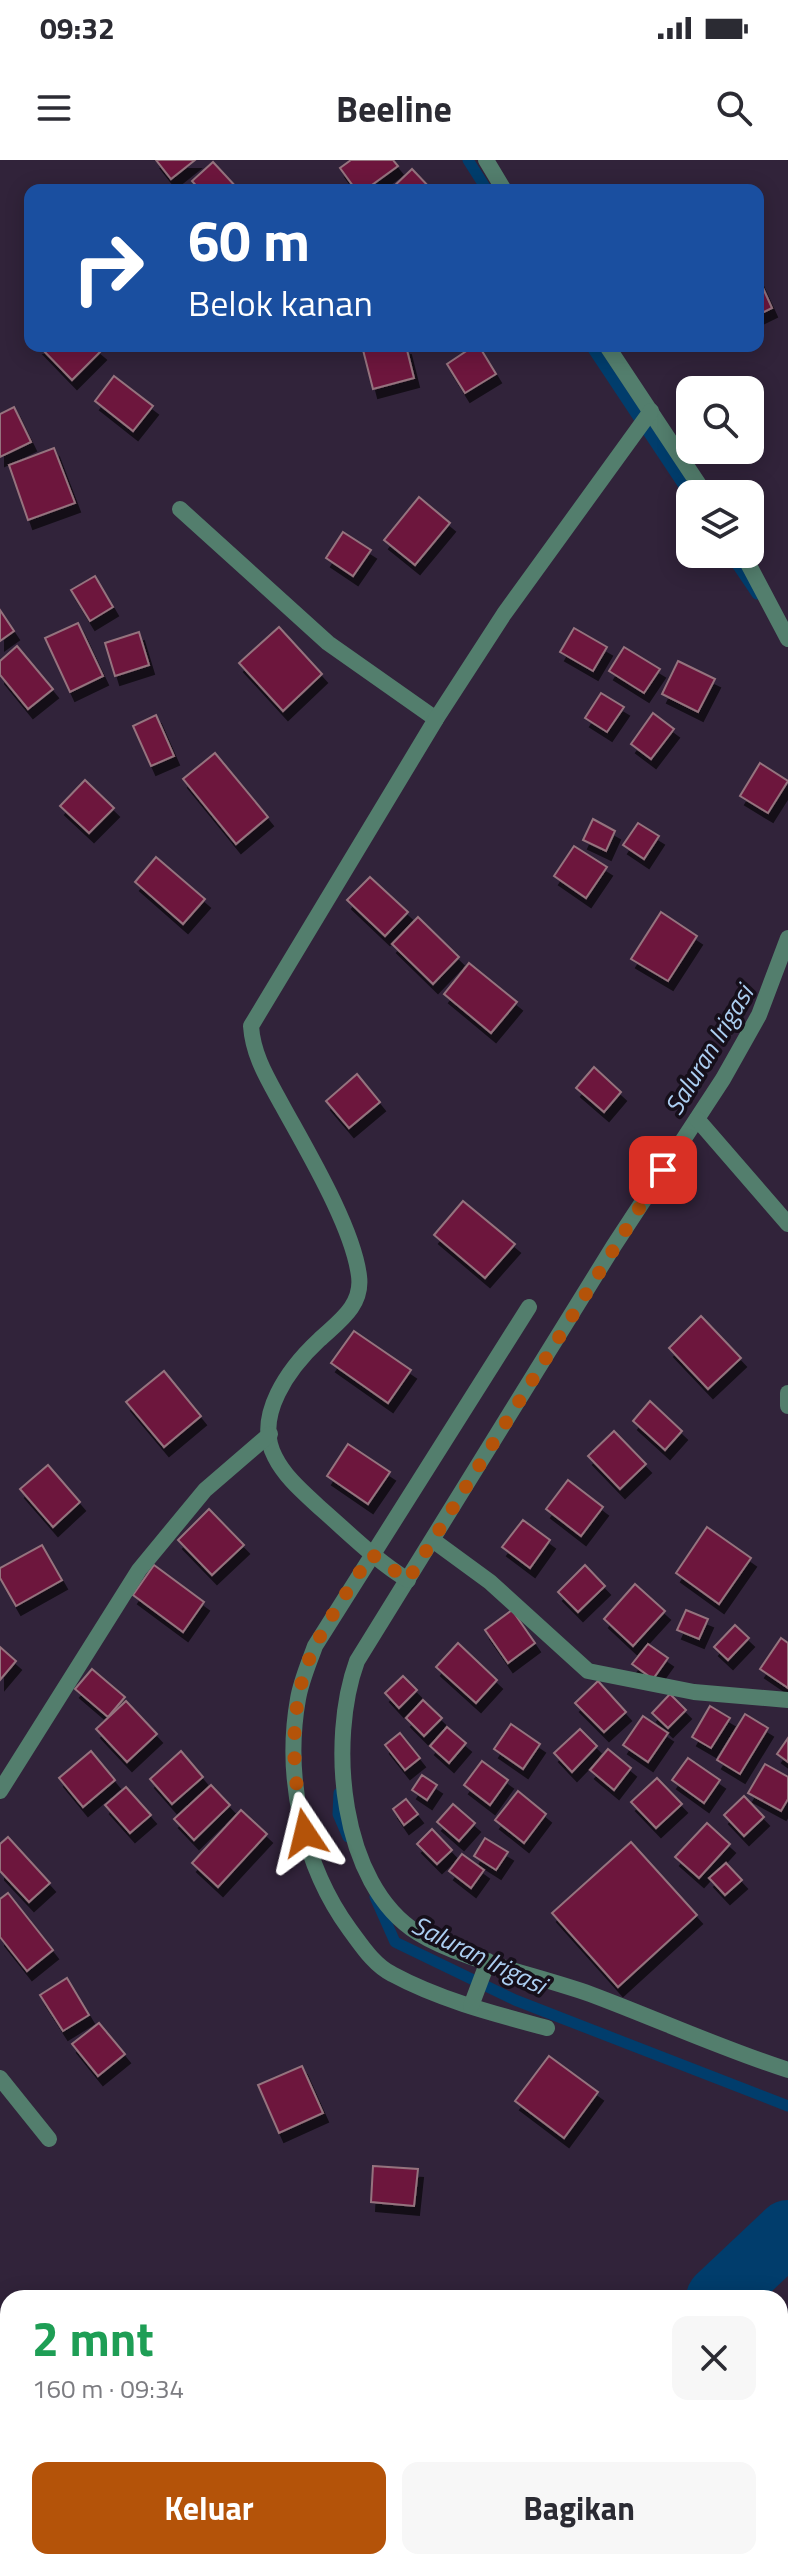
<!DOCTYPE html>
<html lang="id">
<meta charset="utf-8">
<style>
body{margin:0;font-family:"Titillium Web",sans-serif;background:#f7f7f7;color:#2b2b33;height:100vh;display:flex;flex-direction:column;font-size:30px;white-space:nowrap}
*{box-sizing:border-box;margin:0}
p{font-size:26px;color:#7c7c81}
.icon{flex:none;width:44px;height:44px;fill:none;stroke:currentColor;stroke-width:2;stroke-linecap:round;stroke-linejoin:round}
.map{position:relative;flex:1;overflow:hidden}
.details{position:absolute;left:0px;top:2130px;width:788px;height:280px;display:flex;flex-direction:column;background:#fff;border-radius:24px 24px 0 0;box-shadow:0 4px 20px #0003}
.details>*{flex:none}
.guide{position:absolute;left:24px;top:24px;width:740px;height:168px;border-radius:16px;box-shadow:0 4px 20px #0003;background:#1a4fa0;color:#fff;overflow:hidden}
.buttons{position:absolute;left:676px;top:216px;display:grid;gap:16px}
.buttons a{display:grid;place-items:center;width:88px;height:88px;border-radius:16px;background:#fff;box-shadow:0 4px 20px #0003;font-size:40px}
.pin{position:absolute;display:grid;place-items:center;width:68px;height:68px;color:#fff;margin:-34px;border-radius:16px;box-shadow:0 4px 12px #0006}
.me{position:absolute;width:88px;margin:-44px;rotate:350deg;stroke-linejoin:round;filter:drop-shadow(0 0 6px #0008)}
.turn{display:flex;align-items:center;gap:28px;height:168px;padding:0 32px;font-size:36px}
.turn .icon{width:104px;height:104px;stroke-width:2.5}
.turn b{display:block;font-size:56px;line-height:68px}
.round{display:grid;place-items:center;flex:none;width:84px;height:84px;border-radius:16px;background:#f7f7f7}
.head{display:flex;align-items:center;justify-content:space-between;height:136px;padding:0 32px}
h1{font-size:48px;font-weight:700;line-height:60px;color:#1e9e55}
.action{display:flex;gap:16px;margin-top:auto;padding:16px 32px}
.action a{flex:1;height:92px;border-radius:16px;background:#b45309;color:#fff;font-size:32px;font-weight:700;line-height:92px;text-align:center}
.action a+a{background:#f7f7f7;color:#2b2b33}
.status{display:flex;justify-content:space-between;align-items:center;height:56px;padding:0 40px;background:#fff;direction:ltr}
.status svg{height:22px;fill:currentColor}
header{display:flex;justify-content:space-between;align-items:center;height:104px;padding:0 32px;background:#fff;font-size:36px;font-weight:700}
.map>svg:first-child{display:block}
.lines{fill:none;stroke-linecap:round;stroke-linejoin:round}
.stream{stroke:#013d6c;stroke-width:11}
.river{stroke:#013d6c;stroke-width:64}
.building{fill:#6d173e;stroke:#95737e;stroke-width:2;filter:url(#shadow)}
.minor{stroke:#537e6d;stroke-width:16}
.route{stroke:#b45309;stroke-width:14;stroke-dasharray:0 25.2}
.labels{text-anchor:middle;stroke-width:7;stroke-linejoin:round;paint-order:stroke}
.water-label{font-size:26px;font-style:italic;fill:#accef1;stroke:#160f1a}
</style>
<div class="status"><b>09:32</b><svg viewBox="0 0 49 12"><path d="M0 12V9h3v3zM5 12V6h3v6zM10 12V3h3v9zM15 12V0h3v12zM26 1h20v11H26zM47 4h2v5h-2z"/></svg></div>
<header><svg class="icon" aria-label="menu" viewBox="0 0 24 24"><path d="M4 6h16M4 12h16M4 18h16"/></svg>Beeline<svg class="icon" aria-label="search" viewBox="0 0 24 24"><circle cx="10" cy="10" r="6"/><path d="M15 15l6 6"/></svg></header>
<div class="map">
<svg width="788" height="2410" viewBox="0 0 788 2410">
<defs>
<filter id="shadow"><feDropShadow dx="5" dy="9" stdDeviation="0" flood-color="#0009"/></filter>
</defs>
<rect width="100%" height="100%" fill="#31233a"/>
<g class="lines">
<!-- stream -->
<g class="stream">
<path d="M468,0L487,30"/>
<path d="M591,186L690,335"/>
<path d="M730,394L757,434"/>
<path d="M339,1633L338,1654L348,1677"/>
<path d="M375,1737L395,1782L515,1840L788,1946"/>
</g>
<!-- river -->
<g class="river">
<path d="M718,2138L788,2072"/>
<path d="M0,2341L8,2344"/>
<path d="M178,2402L201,2410"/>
<path d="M380,2410L395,2402"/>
</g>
</g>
<!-- building -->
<g class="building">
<path d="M156,0H195L171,19Z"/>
<path d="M351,0H393L398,6L365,30H356L340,8Z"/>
<path d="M213,2L239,30H200L192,21Z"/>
<path d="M412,9L432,30H390Z"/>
<path d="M758,117L772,148L758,155Z"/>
<path d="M39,186H95L101,191L72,220Z"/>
<path d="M376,186H406L414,218L373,229L363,190Z"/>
<path d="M474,186H479L496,214L465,233L447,204Z"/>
<path d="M114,216L153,246L133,271L95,241Z"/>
<path d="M14,247L31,282L0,297V254Z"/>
<path d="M54,288L75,343L28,360L9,305Z"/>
<path d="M419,337L450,363L415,405L384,380Z"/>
<path d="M343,372L371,390L353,416L326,398Z"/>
<path d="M95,416L113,447L90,461L71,430Z"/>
<path d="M0,450L14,471L0,481Z"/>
<path d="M78,463L103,516L70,532L45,478Z"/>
<path d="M279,467L322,514L283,551L239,503Z"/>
<path d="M574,468L607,487L593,511L560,492Z"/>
<path d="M139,472L149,505L115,516L105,483Z"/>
<path d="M17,486L53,529L28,549L0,515V501Z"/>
<path d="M624,487L660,509L644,533L609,511Z"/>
<path d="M678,501L715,519L698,552L662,534Z"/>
<path d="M601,533L624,547L607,572L585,558Z"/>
<path d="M653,553L674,569L651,599L631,584Z"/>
<path d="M156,555L174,596L151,606L133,566Z"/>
<path d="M215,593L268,657L236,684L183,619Z"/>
<path d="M760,603L788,621L768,653L740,636Z"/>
<path d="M85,620L114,648L89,673L60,646Z"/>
<path d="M593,659L615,671L606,691L583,680Z"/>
<path d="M638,663L659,676L644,699L623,685Z"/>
<path d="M574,686L607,707L586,738L554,716Z"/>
<path d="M156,697L205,739L183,764L135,722Z"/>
<path d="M370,717L408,752L385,776L347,740Z"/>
<path d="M661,752L697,776L668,821L631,799Z"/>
<path d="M418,757L459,797L433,824L392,784Z"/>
<path d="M469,803L517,842L491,873L444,834Z"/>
<path d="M594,907L621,932L604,952L576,928Z"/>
<path d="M357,914L380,942L349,968L326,941Z"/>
<path d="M463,1041L515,1084L485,1118L434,1075Z"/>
<path d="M701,1156L741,1198L708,1229L669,1188Z"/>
<path d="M354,1171L411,1210L388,1243L331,1203Z"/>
<path d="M164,1211L201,1256L164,1287L126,1242Z"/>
<path d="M650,1241L682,1271L665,1290L633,1261Z"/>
<path d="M614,1271L646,1304L620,1329L588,1296Z"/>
<path d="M348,1284L390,1312L368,1344L327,1316Z"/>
<path d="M48,1305L80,1342L53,1367L20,1329Z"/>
<path d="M568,1320L603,1347L581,1376L546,1349Z"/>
<path d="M209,1349L244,1385L212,1415L178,1380Z"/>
<path d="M523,1360L550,1380L530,1408L502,1387Z"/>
<path d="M707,1367L751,1398L719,1444L676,1413Z"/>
<path d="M42,1385L62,1420L16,1446L0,1418V1408Z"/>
<path d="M154,1405L204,1442L183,1472L133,1435Z"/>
<path d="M585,1405L605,1426L578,1452L558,1432Z"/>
<path d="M635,1424L665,1451L633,1486L604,1459Z"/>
<path d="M512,1450L535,1483L508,1503L485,1470Z"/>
<path d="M686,1450L708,1459L699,1479L677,1470Z"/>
<path d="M735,1465L749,1478L728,1500L714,1487Z"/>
<path d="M781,1478L788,1483V1528L760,1509Z"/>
<path d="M458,1483L497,1520L476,1543L436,1507Z"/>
<path d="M648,1484L668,1498L653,1519L632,1504Z"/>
<path d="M0,1487L16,1501L0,1520Z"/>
<path d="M92,1509L125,1537L108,1557L75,1529Z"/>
<path d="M403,1516L417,1530L399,1548L385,1533Z"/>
<path d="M598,1521L626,1552L604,1572L575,1543Z"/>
<path d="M670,1534L686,1550L668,1568L652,1553Z"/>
<path d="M423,1540L442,1558L424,1576L406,1558Z"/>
<path d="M126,1541L157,1574L127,1602L96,1569Z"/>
<path d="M710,1546L730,1558L711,1588L692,1577Z"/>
<path d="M745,1554L768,1568L740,1614L717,1600Z"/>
<path d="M643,1556L668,1573L648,1602L623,1585Z"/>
<path d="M511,1564L540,1584L523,1609L494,1589Z"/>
<path d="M447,1567L466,1583L449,1603L430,1586Z"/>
<path d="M580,1569L597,1586L572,1612L554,1593Z"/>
<path d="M400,1573L420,1598L405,1610L385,1585Z"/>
<path d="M788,1578V1602L777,1594Z"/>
<path d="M608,1589L631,1608L614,1630L590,1610Z"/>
<path d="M91,1591L115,1620L83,1647L59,1618Z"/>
<path d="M181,1591L203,1617L172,1644L150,1619Z"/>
<path d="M688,1598L720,1620L704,1643L672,1620Z"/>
<path d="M482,1601L508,1620L490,1645L464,1625Z"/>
<path d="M765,1604L788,1617V1639L781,1651L748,1633Z"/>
<path d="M422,1615L437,1625L427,1640L412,1630Z"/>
<path d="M657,1618L682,1644L656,1668L631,1642Z"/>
<path d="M211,1625L230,1645L194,1680L174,1659Z"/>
<path d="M126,1627L151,1655L130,1673L105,1645Z"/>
<path d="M518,1631L546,1654L524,1683L495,1660Z"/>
<path d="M744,1636L764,1657L744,1676L724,1655Z"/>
<path d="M406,1639L418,1654L404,1665L393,1649Z"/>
<path d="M453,1644L475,1663L459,1681L437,1662Z"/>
<path d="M241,1650L267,1674L218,1727L192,1703Z"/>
<path d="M707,1663L730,1684L699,1718L675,1697Z"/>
<path d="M432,1669L452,1690L437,1704L417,1684Z"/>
<path d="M8,1677L50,1723L29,1742L0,1711V1684Z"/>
<path d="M485,1678L508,1692L496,1710L474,1696Z"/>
<path d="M631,1682L697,1755L618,1827L552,1753Z"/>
<path d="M462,1694L484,1710L471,1728L449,1711Z"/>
<path d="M726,1703L742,1720L725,1735L709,1718Z"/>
<path d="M8,1733L53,1790L27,1811L0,1777V1739Z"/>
<path d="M67,1818L89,1855L63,1871L40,1835Z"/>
<path d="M99,1863L125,1894L98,1916L72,1884Z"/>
<path d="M549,1896L598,1932L564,1978L515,1941Z"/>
<path d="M302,1906L323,1953L279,1973L258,1925Z"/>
<path d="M373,2006L418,2009L414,2046L371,2042Z"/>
</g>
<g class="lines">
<!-- minor -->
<g class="minor">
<path d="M486,0L504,30"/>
<path d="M607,186L705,334"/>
<path d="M180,349L328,483L436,559"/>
<path d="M743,394L788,479"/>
<path d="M788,778L759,855L723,919L613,1087L357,1501C328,1580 339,1724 418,1773C461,1800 540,1816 590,1834C657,1859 720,1888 788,1910"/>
<path d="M697,959L788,1064"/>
<path d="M529,1147L315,1486C309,1503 301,1521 298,1539C284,1617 303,1706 350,1770C362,1786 374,1805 392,1814C440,1840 495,1854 547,1868"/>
<path d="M788,1233V1246"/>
<path d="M434,1381L490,1422L588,1511L694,1532L788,1540"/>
<path d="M408,1420C375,1400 348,1372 319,1347C303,1332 285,1317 275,1297C253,1256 290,1207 319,1180C338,1162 363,1146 359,1116C353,1067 306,989 282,945C268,919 253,896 251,866L436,559L504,454L651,251"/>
<path d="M0,1631L139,1410L205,1330L270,1274"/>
<path d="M471,1846L488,1801"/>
<path d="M0,1918L49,1979"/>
</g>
</g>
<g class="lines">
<!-- route -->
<path class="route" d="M305,1673C291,1613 287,1541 316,1484C332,1453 353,1424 371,1394L408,1420L663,1010"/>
</g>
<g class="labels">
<!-- water labels -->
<g class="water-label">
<text transform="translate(709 890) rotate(-59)" y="9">Saluran Irigasi</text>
<text transform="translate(479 1795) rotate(26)" y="9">Saluran Irigasi</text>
</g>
</g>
</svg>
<div class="buttons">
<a><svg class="icon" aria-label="search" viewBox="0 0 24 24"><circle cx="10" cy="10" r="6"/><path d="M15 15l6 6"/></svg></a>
<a><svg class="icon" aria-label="layers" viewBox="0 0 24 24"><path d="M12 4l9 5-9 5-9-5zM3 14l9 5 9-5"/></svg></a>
</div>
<div class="pin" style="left:663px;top:1010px;background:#d93025"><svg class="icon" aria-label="arrive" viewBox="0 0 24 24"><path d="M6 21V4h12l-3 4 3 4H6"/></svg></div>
<svg class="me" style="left:305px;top:1673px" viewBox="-20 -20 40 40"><path d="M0-17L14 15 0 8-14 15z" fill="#b45309" stroke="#fff" stroke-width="4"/></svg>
<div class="guide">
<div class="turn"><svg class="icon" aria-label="right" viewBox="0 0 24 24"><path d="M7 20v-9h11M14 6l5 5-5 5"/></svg><div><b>60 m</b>Belok kanan</div></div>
</div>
<section class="details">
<div class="head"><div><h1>2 mnt</h1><p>160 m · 09:34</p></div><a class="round"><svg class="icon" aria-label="close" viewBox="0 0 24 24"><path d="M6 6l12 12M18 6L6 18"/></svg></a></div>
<div class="action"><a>Keluar</a><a>Bagikan</a></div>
</section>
</div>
